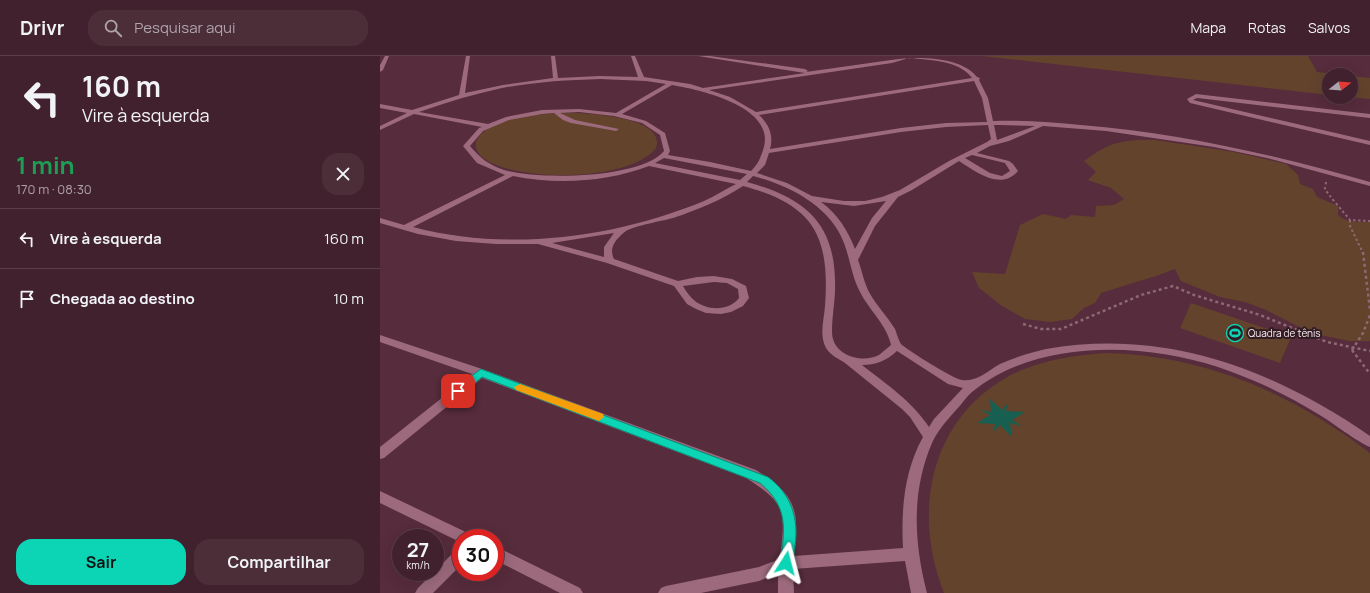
<!DOCTYPE html>
<html lang="pt">
<meta charset="utf-8">
<style>
body{margin:0;font-family:Manrope,sans-serif;background:#4c2e39;color:#f1f3f6;height:100vh;display:flex;flex-direction:column;font-size:15px;white-space:nowrap}
*{box-sizing:border-box;margin:0}
p{font-size:13px;color:#aea3aa}
.icon{flex:none;width:22px;height:22px;fill:none;stroke:currentColor;stroke-width:2;stroke-linecap:round;stroke-linejoin:round}
.map{position:relative;flex:1;overflow:hidden}
.drawer{display:flex;flex-direction:column;background:#41212d;width:380px}
.drawer>*{flex:none}
.top-card{background:#41212d;color:#f1f3f6;overflow:hidden}
.needle{width:26px;rotate:73deg}
.controls{position:absolute;left:942px;top:12px;display:grid;gap:8px}
.controls a{display:grid;place-items:center;width:36px;height:36px;border-radius:50%;background:#41212d;box-shadow:0 4px 16px #0002,0 0 0 1px #5a3e49;font-size:20px}
.speed{position:absolute;left:12px;top:473px;display:flex;gap:8px;font-size:20px;font-weight:700;text-align:center}
.speed>*{display:grid;place-content:center;width:52px;height:52px;border-radius:50%;background:#41212d;box-shadow:0 4px 16px #0002,0 0 0 1px #5a3e49;line-height:1}
.speed small{font-size:10px;font-weight:400}
.speed .limit{border:6px solid #d22;background:#fff;color:#111}
.pin{position:absolute;display:grid;place-items:center;width:34px;height:34px;color:#fff;margin:-17px;border-radius:8px;box-shadow:0 2px 6px #0006}
.me{position:absolute;width:44px;margin:-22px;rotate:9deg;stroke-linejoin:round;filter:drop-shadow(0 0 3px #0008)}
.turn{display:flex;align-items:center;gap:14px;height:84px;padding:0 16px;font-size:18px}
.turn .icon{width:52px;height:52px;stroke-width:2.5}
.turn b{display:block;font-size:28px;line-height:34px}
.round{display:grid;place-items:center;flex:none;width:42px;height:42px;border-radius:16px;background:#4c2e39}
.overview{display:flex;align-items:center;justify-content:space-between;height:68px;padding:0 16px}
h1{font-size:24px;font-weight:700;line-height:30px;color:#1e9e55}
.button{display:flex;gap:8px;margin-top:auto;padding:8px 16px}
.button a{flex:1;height:46px;border-radius:16px;background:#0bd5b5;color:#111;font-size:16px;font-weight:700;line-height:46px;text-align:center}
.button a+a{background:#4c2e39;color:#f1f3f6}
ul{padding:0;list-style:none}
li{display:flex;align-items:center;gap:12px;height:60px;padding:0 16px;border-top:1px solid #5a3e49}
li div{flex:1}
li b{display:block;font-size:15px}
li em{font-style:normal}
header{display:flex;align-items:center;gap:24px;box-sizing:border-box;height:56px;padding:0 20px;background:#41212d;border-bottom:1px solid #5a3e49}
header strong{font-size:19px}
nav{display:flex;gap:22px;margin-inline-start:auto;font-size:14px}
.search{width:280px;height:36px;background:#4c2e39;display:flex;align-items:center;gap:10px;box-sizing:border-box;padding:0 14px;border-radius:16px;color:#aea3aa;font-size:15px}
main{display:flex;flex:1;min-height:0}
.map>svg:first-child{display:block}
.green{fill:#63432c}
.water{fill:#175f51}
.lines{fill:none;stroke-linecap:round;stroke-linejoin:round}
.path-far1{stroke:#8c6975;stroke-width:2;stroke-dasharray:2.5 2.5;stroke-linecap:butt}
.path{stroke:#8c6975;stroke-width:2.5;stroke-dasharray:3 3;stroke-linecap:butt}
.minor{fill:#9c6a7c;fill-rule:evenodd}
.route{fill:#0bd5b5;stroke:#078a76}
.slow{fill:#f59e0b}
.labels{text-anchor:middle;stroke-width:4;stroke-linejoin:round;paint-order:stroke}
.poi-label{font-size:10px;fill:#feedf2;stroke:#301c23;text-anchor:start}
</style>
<header>
<strong>Drivr</strong>
<div class="search"><svg class="icon" aria-label="search" viewBox="0 0 24 24"><circle cx="10" cy="10" r="6"/><path d="M15 15l6 6"/></svg>Pesquisar aqui</div>
<nav><a>Mapa</a><a>Rotas</a><a>Salvos</a></nav>
</header>
<main>
<section class="drawer">
<div class="top-card">
<div class="turn"><svg class="icon" aria-label="left" viewBox="0 0 24 24"><path d="M17 20v-9H6M10 6l-5 5 5 5"/></svg><div><b>160 m</b>Vire à esquerda</div></div>
</div>
<div class="overview"><div><h1>1 min</h1><p>170 m · 08:30</p></div><a class="round"><svg class="icon" aria-label="close" viewBox="0 0 24 24"><path d="M6 6l12 12M18 6L6 18"/></svg></a></div>
<ul>
<li><svg class="icon" aria-label="left" viewBox="0 0 24 24"><path d="M17 20v-9H6M10 6l-5 5 5 5"/></svg><div><b>Vire à esquerda</b></div><em>160 m</em></li>
<li><svg class="icon" aria-label="arrive" viewBox="0 0 24 24"><path d="M6 21V4h12l-3 4 3 4H6"/></svg><div><b>Chegada ao destino</b></div><em>10 m</em></li>
</ul>
<div class="button"><a>Sair</a><a>Compartilhar</a></div>
</section>
<div class="map">
<svg width="990" height="537" viewBox="0 0 990 537">
<rect width="100%" height="100%" fill="#572c3c"/>
<!-- green -->
<g class="green">
<path d="M602,0H928L937,16L962,19H949V39Z"/>
<path d="M971,20L990,22V43L968,41H971Z"/>
<path d="M190,57C208,57 287,61 276,92C250,126 134,127 102,101C97,96 93,89 98,82C112,60 166,57 190,57Z"/>
<path d="M757,84H775L854,96L906,108L918,119L920,128L933,133L937,141L958,150V159C969,168 977,165 990,166V285H969L931,277L886,254L865,246L840,241L801,225L795,213L779,219L721,237L715,247L704,252L692,263L670,266L645,263L622,250L599,232L592,216L625,218L640,169L663,158L686,163L691,159L715,161L716,150L734,149L744,143L731,132L708,124L716,116L704,105C724,91 732,86 757,84Z"/>
<path d="M811,247L911,281L900,307L800,272Z"/>
<path d="M728,297C826,300 913,338 990,397V537H564C532,457 549,364 629,320C660,304 694,299 728,297Z"/>
</g>
<!-- water -->
<path class="water" d="M610,343L622,354L628,347L626,355L645,356L632,364L642,370L630,367L632,381L620,369L613,376L615,368L597,367L610,359L600,354L611,356Z"/>
<g class="lines">
<!-- path-far1 -->
<g class="path-far1">
<path d="M946,126C946,127 945,131 945,133C946,136 966,159 970,164L990,165"/>
<path d="M970,164V170L983,197"/>
</g>
<!-- path -->
<g class="path">
<path d="M983,196L990,254"/>
<path d="M643,268L661,273H681L761,239L793,230L814,239L880,259L947,286L990,295"/>
<path d="M972,294L983,277L990,259"/>
<path d="M972,294L990,318"/>
</g>
<!-- minor -->
<g class="minor">
<path d="M5,0H9L3,14L0,16V9Z"/>
<path d="M86,0H90L85,37L123,29L173,22L171,0H175L178,22L220,20L258,21L251,0H255L264,21L310,28L323,32L425,17L318,0H330L425,13L428,15L426,16L511,4C536,0 581,0 597,21L600,22L599,24L608,42L613,65C642,64 672,66 701,69C800,77 895,99 990,126V130L887,102L834,91L726,75L663,70L629,85L610,90L597,97L629,105L633,108L638,115C621,135 596,116 579,105L532,134L518,141L495,170L478,204C482,215 484,226 489,236C496,249 507,260 515,273C517,278 519,286 522,289C531,296 573,323 582,324C598,326 607,315 620,308C633,302 652,296 666,293C785,272 893,313 990,380V391C977,386 952,366 938,358C906,338 873,323 838,311C763,286 656,283 592,336C586,341 582,348 577,353C567,364 558,374 552,387C531,436 534,487 547,537H531L525,505L413,513L414,537H398V517L379,525L321,537H278L281,532L286,530L379,511L400,503C405,457 408,448 366,422L102,322L4,402L0,403V391L92,318L0,286V279L105,314L376,414C416,439 420,454 414,500L523,492C521,454 524,415 543,381L530,361L522,353C503,338 484,322 465,307C458,302 451,300 446,292C439,279 444,264 445,250C450,180 434,149 363,130C342,144 317,154 293,162C282,165 254,170 246,175C237,182 228,191 234,203L298,225L317,221L334,220L352,223L366,230L369,242L363,250L351,256L341,258L326,257L316,253L307,248L294,230L227,207L158,188H116L76,185L38,178L0,167V162L24,169L125,119L97,107L83,90L99,72L102,71L34,58L0,74V70L27,57L0,52V48L32,54L79,39ZM529,2C549,4 579,4 592,22L376,56L350,41L329,34L512,7ZM220,23L266,25L286,28L236,57L199,53L162,54L126,61L108,68L39,56C67,46 94,38 122,32C154,26 187,24 220,23ZM594,25L602,42L607,66L566,67L521,72L390,93C394,80 389,68 379,59ZM292,29C321,34 398,51 383,94C380,103 378,108 371,115L330,106L288,99L290,95L285,77L266,65L242,58ZM199,56L234,60L262,67L280,79L284,95C261,123 157,124 124,114C109,109 100,102 90,90L103,75L129,64L162,58L174,57L183,64L191,67L236,75L239,73L195,64L180,57ZM608,69L611,83L607,86L569,105L520,134L502,141L485,145H464L432,140L407,127L377,117L385,109L389,97L521,76L566,71ZM614,69H619L655,70L617,84ZM592,99L625,107L630,115L622,120L610,117L585,102ZM284,102L367,118L360,124L275,107ZM269,110L356,128C346,133 335,140 324,145C234,182 128,196 33,171L133,120C177,129 227,126 269,110ZM373,120C410,130 450,150 464,187C470,203 472,221 480,236C489,254 507,269 511,289C507,292 503,296 499,299C484,307 458,301 453,283C450,274 455,246 455,235C457,169 428,143 367,126ZM506,145L492,162L475,193C468,175 458,158 441,146L474,150ZM234,177L224,191V201L172,187ZM334,226L347,227L358,233L359,242C349,255 328,255 315,245C310,241 306,235 303,230ZM517,295L568,328L583,332L554,363L549,371C531,344 507,329 482,309C496,309 506,305 517,295Z"/>
<path d="M816,38L990,58V62L826,43L817,42L813,44L990,85V89L810,47L807,43Z"/>
<path d="M0,435L90,478L92,482H81L80,486L0,447Z"/>
<path d="M115,490L200,532L203,537H180L115,504Z"/>
<path d="M81,492V509L53,537H35L38,532L76,494Z"/>
</g>
</g>
<!-- route -->
<path class="route" d="M101,313L388,421C411,438 419,462 415,490C414,497 414,505 411,512L406,513L402,512L400,507C405,474 409,451 380,427L102,321L82,338H75L73,335L75,332Z"/>
<!-- slow -->
<path class="slow" d="M140,328L223,358L224,361L219,365L136,334L134,331Z"/>
<!-- icons -->
<defs>
<g id="stadium-ring" transform="scale(0.9)"><circle r="9.5" fill="#301c23" stroke="#0bd5b5" stroke-width="1.5"/><path d="M0-5a6.5 5 0 1 0 0 10a6.5 5 0 1 0 0-10ZM-3.5-1.8h7v3.6h-7Z" fill="#0bd5b5"/></g>
</defs>
<g fill-rule="evenodd">
<use href="#stadium-ring" x="855" y="277"/>
</g>
<g class="labels">
<!-- poi labels -->
<g class="poi-label">
<text x="868" y="281">Quadra de tênis</text>
</g>
</g>
</svg>
<div class="controls">
<a><svg class="needle" viewBox="-14 -14 28 28"><path d="M0-13l5 13h-10z" fill="#e53935"/><path d="M0 13l5-13h-10z" fill="#aea3aa"/></svg></a>
</div>
<div class="speed"><div>27<small>km/h</small></div><div class="limit">30</div></div>
<div class="pin" style="left:78px;top:335px;background:#d93025"><svg class="icon" aria-label="arrive" viewBox="0 0 24 24"><path d="M6 21V4h12l-3 4 3 4H6"/></svg></div>
<svg class="me" style="left:406px;top:507px" viewBox="-20 -20 40 40"><path d="M0-17L14 15 0 8-14 15z" fill="#0bd5b5" stroke="#fff" stroke-width="4"/></svg>
</div>
</main>
